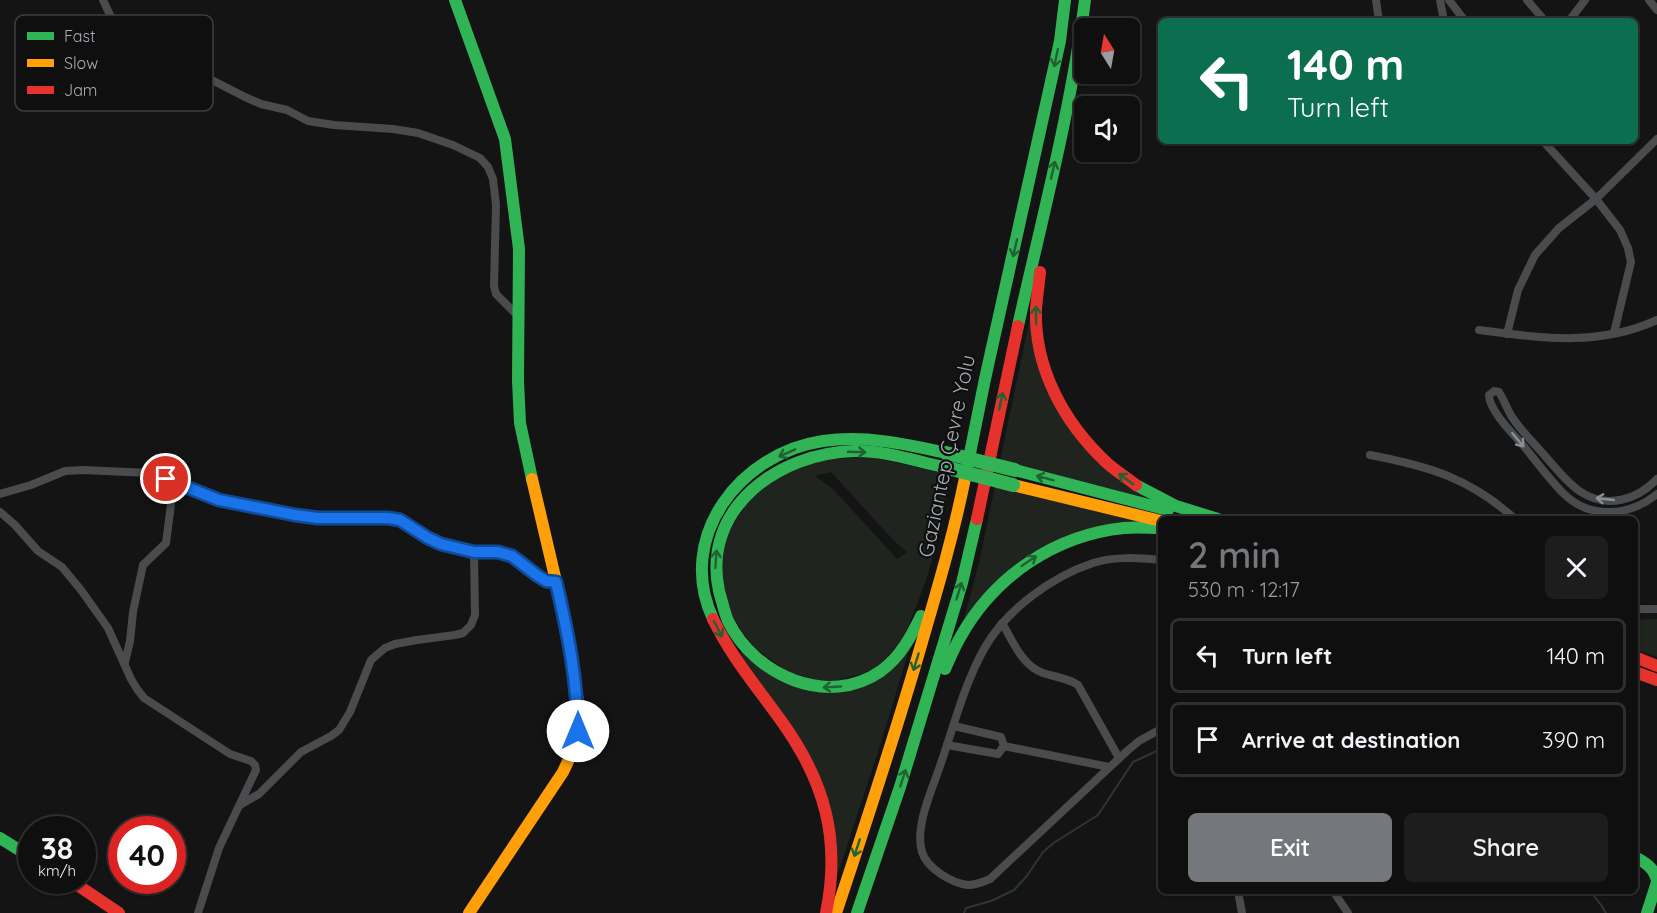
<!DOCTYPE html>
<meta charset="utf-8">
<style>
body{margin:0;font-family:Quicksand,sans-serif;background:#1d1d1e;color:#f1f3f6;height:100vh;display:flex;flex-direction:column;font-size:22px;white-space:nowrap}
*{box-sizing:border-box;margin:0}
p{font-size:20px;color:#9b9c9f}
.icon{flex:none;width:33px;height:33px;fill:none;stroke:currentColor;stroke-width:2;stroke-linecap:round;stroke-linejoin:round}
.map{position:relative;flex:1;overflow:hidden}
.drawer{position:absolute;left:1158px;top:516px;width:480px;height:378px;display:flex;flex-direction:column;background:#0f0f10;border-radius:9px;box-shadow:0 2px 4px #0004,0 0 0 2px #2f2f30}
.drawer>*{flex:none}
.top-card{position:absolute;left:1158px;top:18px;width:480px;height:126px;border-radius:9px;box-shadow:0 2px 4px #0004,0 0 0 2px #2f2f30;background:#0b6e4f;color:#fff;overflow:hidden}
.needle{width:39px;rotate:349deg}
.controls{position:absolute;left:1074px;top:18px;display:grid;gap:12px}
.controls a{display:grid;place-items:center;width:66px;height:66px;border-radius:9px;background:#0f0f10;box-shadow:0 2px 4px #0004,0 0 0 2px #2f2f30;font-size:30px}
.speed{position:absolute;left:18px;top:816px;display:flex;gap:12px;font-size:30px;font-weight:700;text-align:center}
.speed>*{display:grid;place-content:center;width:78px;height:78px;border-radius:50%;background:#0f0f10;box-shadow:0 2px 4px #0004,0 0 0 2px #2f2f30;line-height:1}
.speed small{font-size:15px;font-weight:400}
.speed .limit{border:9px solid #d22;background:#fff;color:#111}
.pin{position:absolute;display:grid;place-items:center;width:51px;height:51px;color:#fff;margin:-26px;border:3px solid #fff;border-radius:50%;box-shadow:0 2px 6px #0007}
.me{position:absolute;width:66px;margin:-33px;rotate:0deg;stroke-linejoin:round;filter:drop-shadow(0 0 4px #0008)}
.turn{display:flex;align-items:center;gap:21px;height:126px;padding:0 30px;font-size:27px}
.turn .icon{width:78px;height:78px;stroke-width:2.5}
.turn b{display:block;font-size:42px;line-height:51px}
.round{display:grid;place-items:center;flex:none;width:63px;height:63px;border-radius:9px;background:#1d1d1e}
.head{display:flex;align-items:center;justify-content:space-between;height:102px;padding:0 30px}
h1{font-size:36px;font-weight:600;line-height:45px;color:#74787c}
.action{display:flex;gap:12px;margin-top:auto;padding:12px 30px}
.action a{flex:1;height:69px;border-radius:9px;background:#74787c;color:#fff;font-size:24px;font-weight:600;line-height:69px;text-align:center}
.action a+a{background:#1d1d1e;color:#f1f3f6}
ul{padding:0;list-style:none}
li{display:flex;align-items:center;gap:18px;height:75px;margin:0 12px 9px;padding:0 18px;border:3px solid #2f2f30;border-radius:9px}
li div{flex:1}
li b{display:block;font-size:22px}
li em{font-style:normal}
.map>svg:first-child{display:block}
.green{fill:#1f241f;fill-rule:evenodd}
.lines{fill:none;stroke-linecap:round;stroke-linejoin:round}
.stream{stroke:#2c3639;stroke-width:2}
.street{stroke:#494b4d;stroke-width:8}
.fast{stroke:#30b455;stroke-width:12}
.slow{stroke:#ff9f0a;stroke-width:12}
.jam{stroke:#e5322d;stroke-width:12}
.fast-bridge{stroke:#30b455;stroke-width:14}
.oneway{stroke:#206232}
.oneway2{stroke:#8b9095}
.route-casing{stroke:#114b97;stroke-width:15}
.route{stroke:#1a73e8;stroke-width:10}
.labels{text-anchor:middle;stroke-width:4.5;stroke-linejoin:round;paint-order:stroke}
.street-label{font-size:21px;fill:#a7aeb4;stroke:#0f0f10}
.key{fill:#0f0f10;stroke:#3d3f41;stroke-width:1.5}
.key-label{font-size:16px;fill:#a7aeb4}
</style>
<div class="map">
<svg width="1657" height="913" viewBox="0 0 1657 913">
<rect width="100%" height="100%" fill="#141415"/>
<!-- green -->
<g class="green">
<path d="M1030,318L1046,388L1147,498L1000,461Z"/>
<path d="M870,457L952,475L935,550L926,580L909,625L901,641L878,666L864,673L831,682L815,680L788,672L756,649L742,632L731,614L721,573L726,536L746,505L773,480L788,473L820,460ZM831,472L895,542L907,552L897,559L834,490L815,476Z"/>
<path d="M995,486L1145,521L1072,534L964,619L979,563Z"/>
<path d="M1657,619V657L1635,649V620Z"/>
<path d="M742,649L833,693L909,650L880,746L837,876L832,812L740,653Z"/>
</g>
<g class="lines">
<!-- stream -->
<g class="stream">
<path d="M1590,891L1601,905L1606,913"/>
<path d="M964,913L966,908L991,901L1014,890L1026,877L1043,852L1055,842L1098,815L1133,762L1161,749"/>
</g>
<!-- street -->
<g class="street">
<path d="M103,0L125,47L135,55L160,65L204,76L245,97L261,104L287,110L308,121L334,125L393,129L418,133L453,145L480,158L488,167L493,179L496,205L494,286L496,294L519,317"/>
<path d="M1376,0L1379,21"/>
<path d="M1440,0L1444,21"/>
<path d="M1449,0L1465,21"/>
<path d="M1527,0L1545,21"/>
<path d="M1649,0L1657,10"/>
<path d="M1569,21L1585,0"/>
<path d="M1543,141L1596,199L1620,230L1628,248L1631,262L1614,333"/>
<path d="M1479,330C1541,338 1598,347 1657,320"/>
<path d="M1507,334L1518,290L1535,255L1559,228L1596,199L1657,139"/>
<path d="M1370,455C1428,466 1470,478 1515,519"/>
<path d="M1657,479C1637,500 1607,509 1581,492C1567,483 1556,468 1545,456C1534,443 1521,431 1512,417C1507,409 1504,400 1499,392L1494,391L1489,395C1489,410 1512,433 1522,444C1536,461 1549,479 1564,494C1591,520 1630,516 1657,494"/>
<path d="M0,494L31,485L65,471L83,470L150,473L195,489L219,499L255,508L318,518H388L400,520L428,538L441,544L474,552H498L512,556L538,576L546,581L556,582"/>
<path d="M0,512L15,525L38,551L62,567L81,590L108,628L131,679L137,689L144,698L230,754L251,761L255,765L256,770L219,848L198,913"/>
<path d="M1161,560C1139,558 1115,556 1093,563C1051,577 1006,610 984,649C965,683 955,722 942,760C934,786 914,825 922,852C927,868 951,883 968,885C976,885 983,882 990,879L1127,751L1139,741L1161,729"/>
<path d="M1635,609H1657"/>
<path d="M1002,623C1013,641 1022,666 1043,673C1055,677 1068,678 1078,685L1119,758"/>
<path d="M125,662L130,641L133,612L143,565L166,543L174,481"/>
<path d="M954,726L1001,737L1004,746L1109,767"/>
<path d="M947,745L998,754L1004,746"/>
<path d="M240,805L259,794L301,752L331,736L339,730L350,712L371,660L385,648L395,644L417,640L455,635L463,633L471,625L475,615L474,552"/>
<path d="M1238,891L1242,913"/>
<path d="M1333,891L1348,913"/>
</g>
<!-- fast -->
<g class="fast">
<path d="M455,0L505,139L519,249L518,381L520,423L532,479"/>
<path d="M1018,326C1042,218 1071,110 1085,0"/>
<path d="M1015,470L1168,510"/>
<path d="M965,478L985,379L1060,41L1065,0"/>
<path d="M1136,485L1176,506L1218,519"/>
<path d="M921,616C911,637 900,657 881,671C828,708 755,676 728,621C724,611 722,601 719,591C701,507 780,453 854,451C884,450 915,461 944,467"/>
<path d="M713,619C675,537 740,453 823,441C865,435 906,444 946,453"/>
<path d="M945,669C950,658 955,646 961,636C995,576 1055,535 1124,528C1136,527 1149,528 1161,528"/>
<path d="M0,838L32,858"/>
<path d="M1635,857C1646,863 1653,867 1657,880"/>
<path d="M857,913L900,787L962,583L977,519"/>
<path d="M1647,913L1657,882"/>
</g>
<!-- slow -->
<g class="slow">
<path d="M1013,485L1161,521"/>
<path d="M469,913L563,772L571,755L578,731V702L567,628L532,479"/>
<path d="M836,913C866,823 896,733 922,642C938,587 954,533 965,478"/>
</g>
<!-- jam -->
<g class="jam">
<path d="M1040,272C1039,284 1037,296 1036,309C1034,368 1064,423 1107,463C1116,471 1127,478 1136,485"/>
<path d="M977,519L1018,326"/>
<path d="M713,619C731,657 758,688 782,722C825,782 841,840 826,913"/>
<path d="M1635,657L1657,666"/>
<path d="M1635,672L1657,680"/>
<path d="M70,880L119,913"/>
</g>
<!-- fast-bridge -->
<g class="fast-bridge">
<path d="M946,453L1015,470"/>
<path d="M944,467L1013,485"/>
</g>
</g>
<!-- one-way arrows -->
<defs><path id="oneway-shaft" d="M-6 0H5M1.5-3L5.5 0L1.5 3" fill="none" stroke-width="1.6" stroke-linecap="round" stroke-linejoin="round" transform="scale(1.5)"/></defs>
<g class="oneway">
<use href="#oneway-shaft" transform="translate(1056 58) rotate(102)"/>
<use href="#oneway-shaft" transform="translate(1053 170) rotate(-77)"/>
<use href="#oneway-shaft" transform="translate(1015 248) rotate(103)"/>
<use href="#oneway-shaft" transform="translate(1036 315) rotate(-91)"/>
<use href="#oneway-shaft" transform="translate(1001 401) rotate(-78)"/>
<use href="#oneway-shaft" transform="translate(857 452) rotate(2)"/>
<use href="#oneway-shaft" transform="translate(787 453) rotate(156)"/>
<use href="#oneway-shaft" transform="translate(1045 478) rotate(-165)"/>
<use href="#oneway-shaft" transform="translate(1126 479) rotate(-144)"/>
<use href="#oneway-shaft" transform="translate(716 559) rotate(-86)"/>
<use href="#oneway-shaft" transform="translate(1029 561) rotate(-34)"/>
<use href="#oneway-shaft" transform="translate(959 591) rotate(-73)"/>
<use href="#oneway-shaft" transform="translate(718 629) rotate(63)"/>
<use href="#oneway-shaft" transform="translate(916 662) rotate(107)"/>
<use href="#oneway-shaft" transform="translate(832 687) rotate(177)"/>
<use href="#oneway-shaft" transform="translate(903 778) rotate(-72)"/>
<use href="#oneway-shaft" transform="translate(857 848) rotate(108)"/>
</g>
<g class="oneway2">
<use href="#oneway-shaft" transform="translate(1518 440) rotate(50)"/>
<use href="#oneway-shaft" transform="translate(1605 499) rotate(-174)"/>
</g>
<g class="lines">
<!-- route casing -->
<g class="route-casing">
<path id="route" d="M166,479L219,500L295,515L318,518H388L400,520L428,538L441,544L474,552H498L512,556L538,576L546,581L556,582C568,633 577,679 578,731"/>
</g>
<!-- route -->
<use href="#route" class="route"/>
</g>
<g class="labels">
<!-- street labels -->
<g class="street-label">
<text transform="translate(947 456) rotate(-78)" y="7">Gaziantep Çevre Yolu</text>
</g>
</g>
<!-- legend -->
<rect x="15" y="15" width="198" height="96" rx="9" class="key"/>
<rect x="27" y="32" width="27" height="8" fill="#30b455"/>
<rect x="27" y="59" width="27" height="8" fill="#ff9f0a"/>
<rect x="27" y="86" width="27" height="8" fill="#e5322d"/>
<g class="key-label">
<text x="64" y="42">Fast</text>
<text x="64" y="69">Slow</text>
<text x="64" y="96">Jam</text>
</g>
</svg>
<div class="controls">
<a><svg class="needle" viewBox="-14 -14 28 28"><path d="M0-13l5 13h-10z" fill="#e53935"/><path d="M0 13l5-13h-10z" fill="#9b9c9f"/></svg></a>
<a><svg class="icon" aria-label="sound" viewBox="0 0 24 24"><path d="M4 9h4l5-4v14l-5-4H4zM17 9q2 3 0 6"/></svg></a>
</div>
<div class="speed"><div>38<small>km/h</small></div><div class="limit">40</div></div>
<div class="pin" style="left:166px;top:479px;background:#d93025"><svg class="icon" aria-label="arrive" viewBox="0 0 24 24"><path d="M6 21V4h12l-3 4 3 4H6"/></svg></div>
<svg class="me" style="left:578px;top:731px" viewBox="-20 -20 40 40"><circle r="19" fill="#fff"/><path d="M0-13L10 11 0 6-10 11z" fill="#1a73e8"/></svg>
<div class="top-card">
<div class="turn"><svg class="icon" aria-label="left" viewBox="0 0 24 24"><path d="M17 20v-9H6M10 6l-5 5 5 5"/></svg><div><b>140 m</b>Turn left</div></div>
</div>
<section class="drawer">
<div class="head"><div><h1>2 min</h1><p>530 m · 12:17</p></div><a class="round"><svg class="icon" aria-label="close" viewBox="0 0 24 24"><path d="M6 6l12 12M18 6L6 18"/></svg></a></div>
<ul>
<li><svg class="icon" aria-label="left" viewBox="0 0 24 24"><path d="M17 20v-9H6M10 6l-5 5 5 5"/></svg><div><b>Turn left</b></div><em>140 m</em></li>
<li><svg class="icon" aria-label="arrive" viewBox="0 0 24 24"><path d="M6 21V4h12l-3 4 3 4H6"/></svg><div><b>Arrive at destination</b></div><em>390 m</em></li>
</ul>
<div class="action"><a>Exit</a><a>Share</a></div>
</section>
</div>
